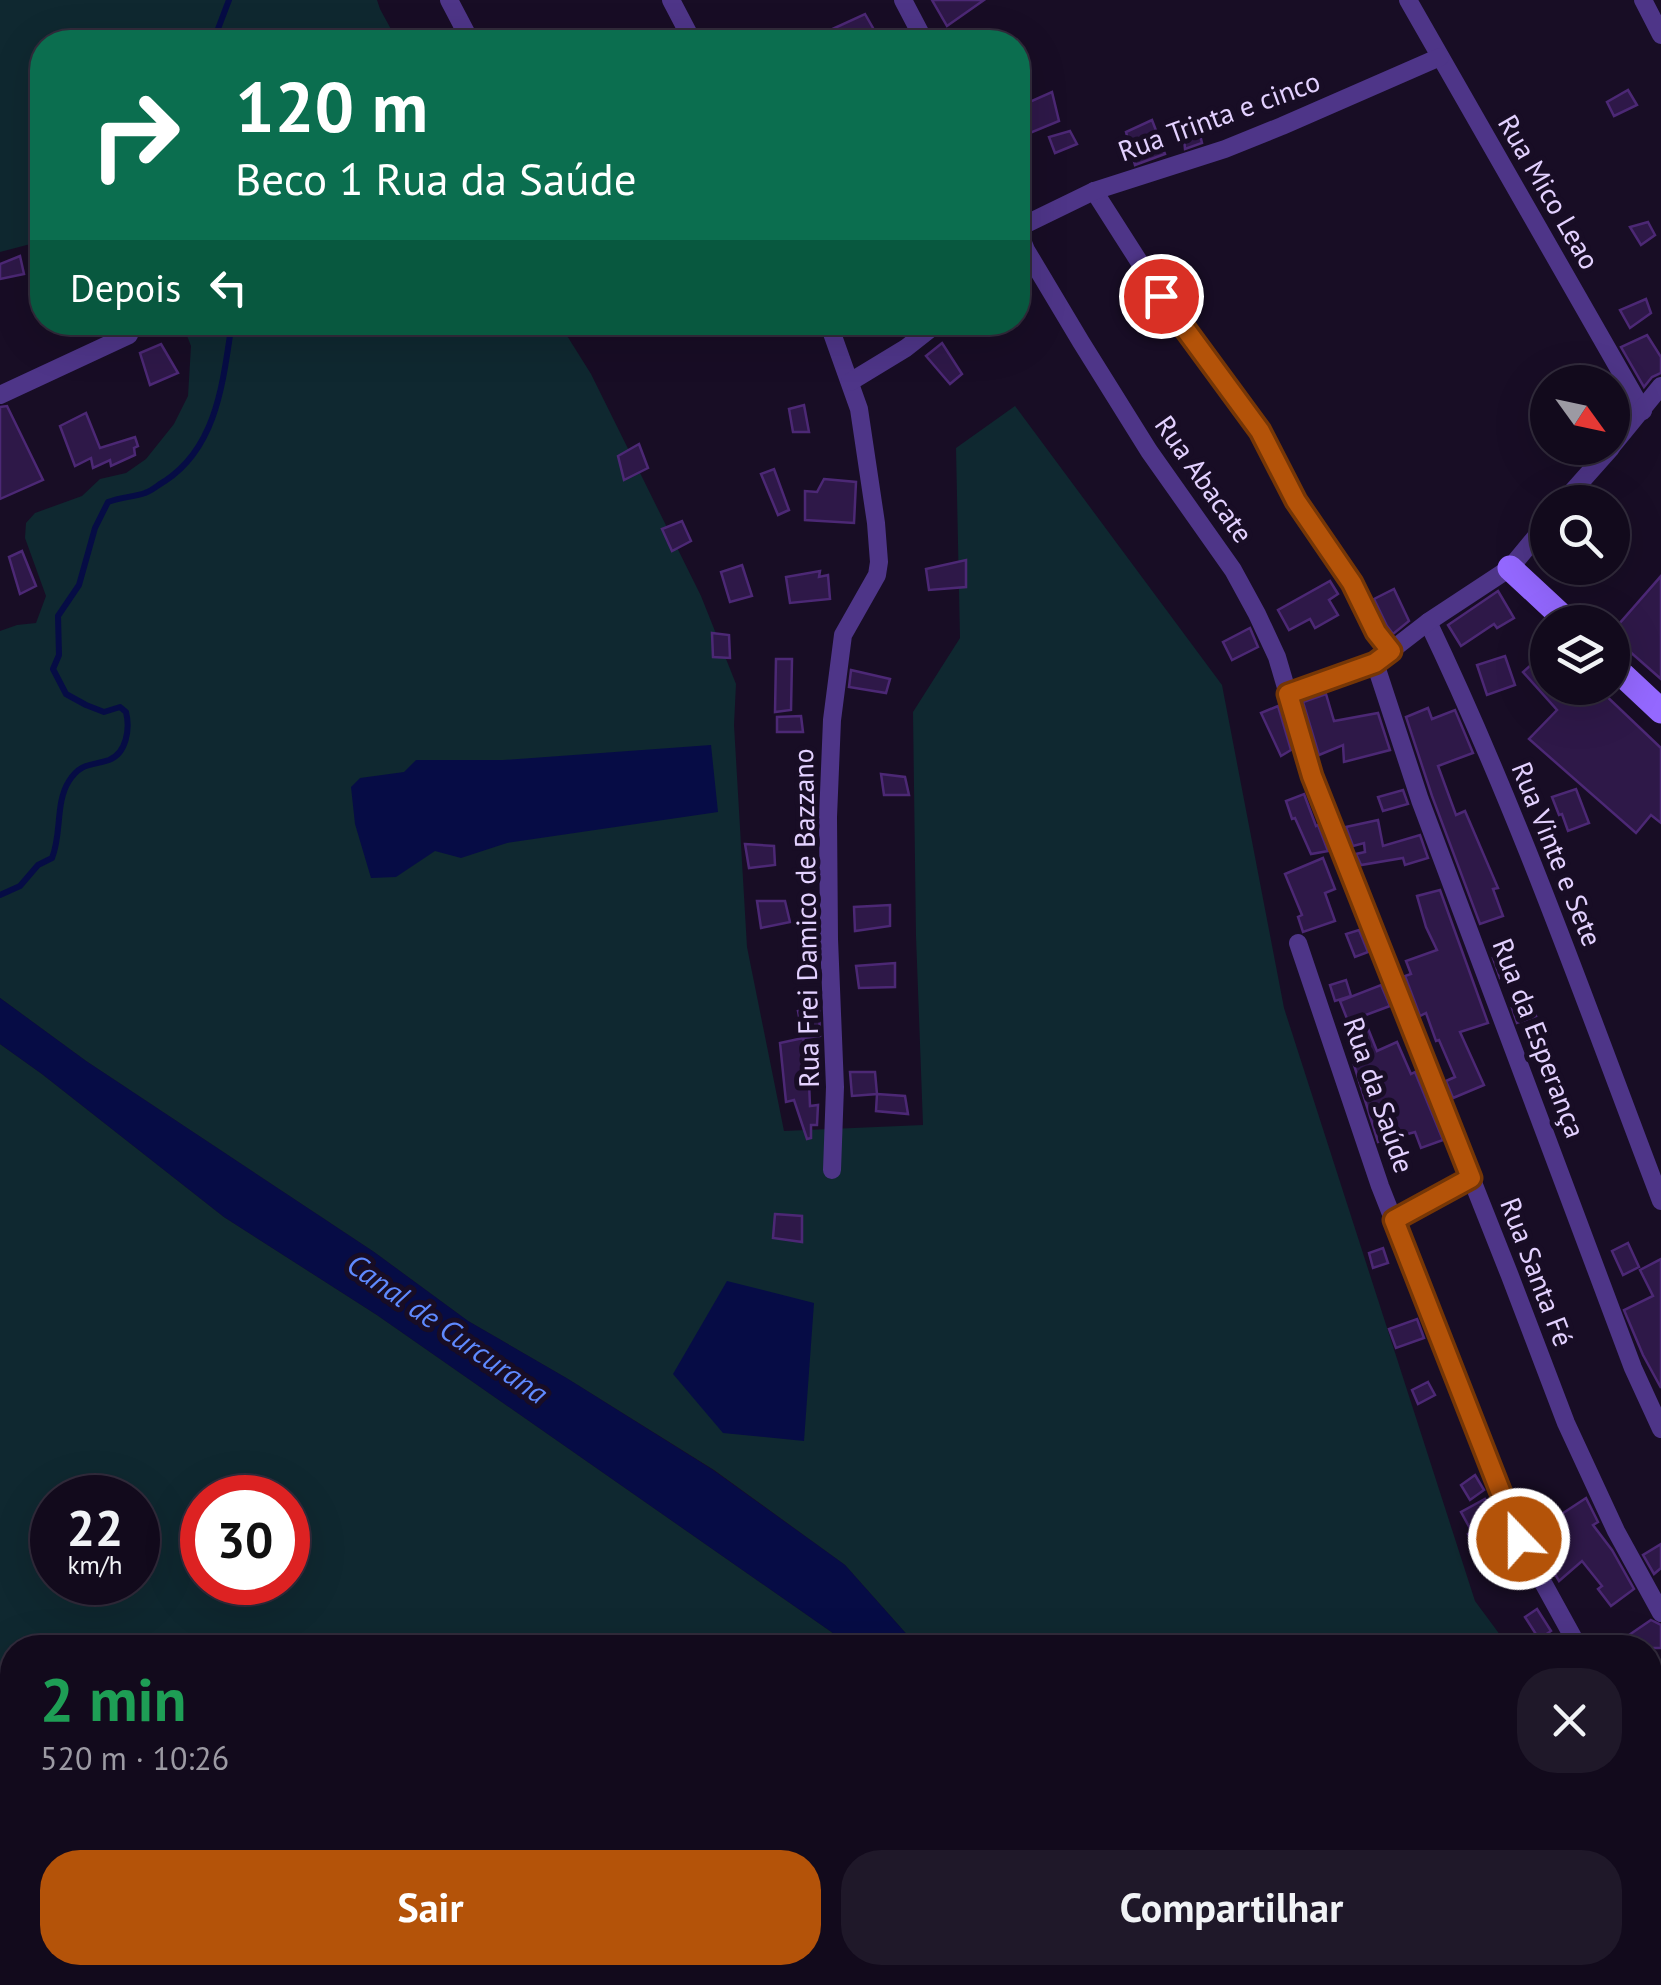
<!DOCTYPE html>
<html lang="pt">
<meta charset="utf-8">
<style>
body{margin:0;font-family:"PT Sans",sans-serif;background:#1f1829;color:#f1f3f6;height:100vh;display:flex;flex-direction:column;font-size:38px;white-space:nowrap}
*{box-sizing:border-box;margin:0}
p{font-size:32px;color:#9c9aa3}
.icon{flex:none;width:55px;height:55px;fill:none;stroke:currentColor;stroke-width:2;stroke-linecap:round;stroke-linejoin:round}
.map{position:relative;flex:1;overflow:hidden}
.side{position:absolute;left:0px;top:1635px;width:1662px;height:350px;display:flex;flex-direction:column;background:#120a1c;border-radius:40px 40px 0 0;box-shadow:0 10px 40px #0002,0 0 0 2px #312b3b}
.side>*{flex:none}
.banner{position:absolute;left:30px;top:30px;width:1000px;height:305px;border-radius:40px;box-shadow:0 10px 40px #0002,0 0 0 2px #312b3b;background:#0b6e4f;color:#fff;overflow:hidden}
.needle{width:65px;rotate:123deg}
.controls{position:absolute;left:1530px;top:365px;display:grid;gap:20px}
.controls a{display:grid;place-items:center;width:100px;height:100px;border-radius:50%;background:#120a1c;box-shadow:0 10px 40px #0002,0 0 0 2px #312b3b;font-size:50px}
.speed{position:absolute;left:30px;top:1475px;display:flex;gap:20px;font-size:50px;font-weight:700;text-align:center}
.speed>*{display:grid;place-content:center;width:130px;height:130px;border-radius:50%;background:#120a1c;box-shadow:0 10px 40px #0002,0 0 0 2px #312b3b;line-height:1}
.speed small{font-size:25px;font-weight:400}
.speed .limit{border:15px solid #d22;background:#fff;color:#111}
.pin{position:absolute;display:grid;place-items:center;width:85px;height:85px;color:#fff;margin:-42px;border:5px solid #fff;border-radius:50%;box-shadow:0 2px 10px #0007}
.me{position:absolute;width:110px;margin:-55px;rotate:338deg;stroke-linejoin:round;filter:drop-shadow(0 0 8px #0008)}
.turn{display:flex;align-items:center;gap:35px;height:210px;padding:0 40px;font-size:45px}
.turn .icon{width:130px;height:130px;stroke-width:2.5}
.turn b{display:block;font-size:70px;line-height:85px}
.then{display:flex;align-items:center;height:95px;padding:0 40px;background:#0003;gap:20px;font-size:38px}
.round{display:grid;place-items:center;flex:none;width:105px;height:105px;border-radius:40px;background:#1f1829}
.headline{display:flex;align-items:center;justify-content:space-between;height:170px;padding:0 40px}
h1{font-size:60px;font-weight:700;line-height:75px;color:#1e9e55}
.primary-button{display:flex;gap:20px;margin-top:auto;padding:20px 40px}
.primary-button a{flex:1;height:115px;border-radius:40px;background:#b45309;color:#fff;font-size:40px;font-weight:700;line-height:115px;text-align:center}
.primary-button a+a{background:#1f1829;color:#f1f3f6}
.map>svg:first-child{display:block}
.green{fill:#0f2830;fill-rule:evenodd}
.water{fill:#060c45}
.lines{fill:none;stroke-linecap:round;stroke-linejoin:round}
.stream{stroke:#060c45;stroke-width:6}
.building{fill:#2e1848;stroke:#4c2875;stroke-width:2.5}
.street{stroke:#4e3588;stroke-width:18}
.secondary{stroke:#9468ff;stroke-width:25}
.primary{stroke:#ed58ff;stroke-width:25}
.route-casing{stroke:#753606;stroke-width:25}
.route{stroke:#b45309;stroke-width:18}
.labels{text-anchor:middle;stroke-width:10;stroke-linejoin:round;paint-order:stroke}
.street-label{font-size:28px;fill:#e3d1ff;stroke:#180d25}
.water-label{font-size:30px;font-style:italic;fill:#5f8aff;stroke:#180d25}
</style>
<div class="map">
<svg width="1661" height="1985" viewBox="0 0 1661 1985">
<rect width="100%" height="100%" fill="#180d25"/>
<!-- green -->
<g class="green">
<path d="M0,0H377L380,9L398,42H42V241L0,252Z"/>
<path d="M182,323H559L591,374L701,596L736,684L734,725L747,947L784,1131L923,1125L916,936L913,712L960,638L956,448L1015,406L1222,685L1284,1008L1475,1601L1509,1647H918L845,1565L714,1470L568,1379L468,1321L374,1252L86,1061L0,998V631L17,625L36,623L46,596L25,538L26,523L35,513L82,496L100,479L126,473L146,459L174,424L188,396L191,346Z"/>
<path d="M0,1044L42,1074L224,1217L377,1315L853,1647L12,1648V1674L0,1665ZM52,1498H138V1582H52ZM202,1498H288V1582H202Z"/>
<path d="M0,1724L12,1734V1972L228,1973L236,1985H0Z"/>
<path d="M1650,1843L1661,1858V1985H1214L1203,1973L1650,1972Z"/>
<path d="M1154,1972L1165,1985H291L283,1973Z"/>
</g>
<!-- water -->
<g class="water">
<path d="M711,745L718,812L507,843L461,858L435,851L396,877L371,878L355,824L351,787L360,778L404,772L416,760H503Z"/>
<path d="M0,998L86,1061L374,1252L468,1321L568,1379L713,1470L845,1565L918,1647H853L377,1315L224,1217L42,1074L0,1044Z"/>
<path d="M727,1281L814,1303L804,1441L723,1433L673,1374Z"/>
<path d="M1154,1973H1203L1214,1985H1165Z"/>
</g>
<g class="lines">
<!-- stream -->
<g class="stream">
<path d="M213,42L229,0"/>
<path d="M0,895L20,886L38,865L52,858C62,834 55,803 69,781C81,762 92,766 109,760C127,753 130,728 126,712L120,707L104,712L86,705L66,694L53,669L59,655L58,616L79,585L95,528L108,502C121,497 134,497 145,493C152,491 159,484 165,481C218,446 223,380 232,322"/>
</g>
</g>
<!-- building -->
<g class="building">
<path d="M932,0H984L947,26Z"/>
<path d="M865,14L881,42H804Z"/>
<path d="M1628,90L1637,105L1614,116L1607,102Z"/>
<path d="M1052,92L1059,121L1018,138V107Z"/>
<path d="M1152,120L1165,154L1135,165L1126,132Z"/>
<path d="M1183,126L1198,127L1202,143L1185,149Z"/>
<path d="M1070,131L1077,144L1055,153L1049,137Z"/>
<path d="M1648,222L1655,235L1641,245L1630,227Z"/>
<path d="M20,256L24,274L0,279V264Z"/>
<path d="M1646,299L1651,313L1630,328L1620,310Z"/>
<path d="M1647,335L1661,357V373L1652,377L1644,387L1621,347Z"/>
<path d="M942,343L962,374L950,384L926,356Z"/>
<path d="M161,344L178,373L150,385L140,353Z"/>
<path d="M804,405L809,432H793L789,409Z"/>
<path d="M7,406L43,480L0,499V407Z"/>
<path d="M86,413L100,448L135,437L138,446L134,448L135,455L111,466L110,460L93,468L91,458L75,466L60,426Z"/>
<path d="M639,444L648,468L624,480L618,456Z"/>
<path d="M774,469L789,510L778,515L761,474Z"/>
<path d="M824,479L856,482L854,523L805,520V491L817,492Z"/>
<path d="M682,521L691,541L672,551L662,529Z"/>
<path d="M22,551L36,586L20,594L9,557Z"/>
<path d="M966,560V587L929,590L926,569Z"/>
<path d="M742,565L752,596L730,602L721,572Z"/>
<path d="M820,571L819,577L828,575L830,599L790,603L786,577Z"/>
<path d="M1661,576V679L1612,636V632Z"/>
<path d="M1330,581L1338,594L1329,600L1338,615L1315,628L1310,619L1289,630L1278,610Z"/>
<path d="M1394,589L1409,621L1393,634L1387,626L1374,599Z"/>
<path d="M1498,591L1514,618L1497,628L1494,624L1461,646L1448,625Z"/>
<path d="M1250,628L1258,647L1232,660L1223,642Z"/>
<path d="M712,633L729,635L730,658L713,657Z"/>
<path d="M1548,650V688H1598L1661,748V823L1651,815L1636,833L1529,739L1557,710L1523,672Z"/>
<path d="M1505,656L1515,685L1487,695L1477,665Z"/>
<path d="M776,659H792L791,710L775,712Z"/>
<path d="M851,670L890,679L886,693L849,687Z"/>
<path d="M1326,694L1334,721L1378,713L1390,750L1344,762L1343,745L1319,755L1303,702Z"/>
<path d="M1278,706L1291,750L1281,756L1261,713Z"/>
<path d="M1428,708L1432,719L1455,710L1473,753L1438,766L1456,815L1465,811L1498,888L1493,889L1503,916L1480,924L1432,796L1406,717Z"/>
<path d="M801,716L803,732H777V717Z"/>
<path d="M881,774L905,777L909,795H884Z"/>
<path d="M1576,789L1589,823L1568,831L1562,814L1559,815L1552,797Z"/>
<path d="M1403,790L1408,804L1383,811L1378,797Z"/>
<path d="M1304,794L1316,826L1318,825L1328,851L1311,854L1295,818L1292,819L1286,801Z"/>
<path d="M1378,820L1383,846L1420,835L1428,858L1405,865L1403,858L1361,865L1356,854L1365,852L1364,843L1353,846L1346,827Z"/>
<path d="M745,844L774,846L775,865L749,868Z"/>
<path d="M1323,858L1335,889L1325,893L1335,921L1303,932L1298,917L1302,915L1285,874Z"/>
<path d="M1440,890L1488,1023L1460,1032L1484,1085L1453,1098L1446,1081L1455,1077L1439,1040L1436,1041L1426,1013L1420,1016L1405,976L1411,974L1406,961L1437,950L1426,927L1417,896Z"/>
<path d="M757,901H785L790,922L761,928Z"/>
<path d="M890,905V926L855,931L854,907Z"/>
<path d="M1359,930L1368,952L1355,957L1346,934Z"/>
<path d="M1510,952L1517,972L1500,978L1493,958Z"/>
<path d="M895,963V987L859,988L856,966Z"/>
<path d="M1346,980L1351,996L1335,1001L1330,985Z"/>
<path d="M1381,985L1390,1006L1363,1016L1377,1051L1397,1042L1411,1074L1415,1072L1443,1140L1421,1148L1415,1132L1378,1142L1354,1065L1364,1062L1340,1001Z"/>
<path d="M1530,1001L1536,1016L1517,1023L1512,1008Z"/>
<path d="M819,1008L820,1036L803,1038L798,1011Z"/>
<path d="M803,1038L808,1058L810,1106L818,1105L817,1125H811V1138L807,1139L794,1100L786,1102L780,1043Z"/>
<path d="M850,1072H875L877,1094L852,1096Z"/>
<path d="M877,1094L905,1096L908,1114L876,1111Z"/>
<path d="M775,1214L802,1216V1242L773,1238Z"/>
<path d="M1628,1243L1639,1267L1623,1275L1612,1251Z"/>
<path d="M1383,1248L1388,1263L1373,1268L1369,1253Z"/>
<path d="M1661,1259V1388L1643,1355L1624,1310L1653,1296L1640,1270Z"/>
<path d="M1417,1319L1424,1338L1396,1348L1389,1329Z"/>
<path d="M1428,1382L1435,1395L1418,1404L1412,1390Z"/>
<path d="M1475,1475L1484,1490L1470,1500L1461,1485Z"/>
<path d="M1586,1498L1598,1522L1593,1525L1612,1550L1634,1589L1611,1606L1598,1589L1602,1586L1582,1561L1559,1581L1530,1532L1524,1517L1545,1504L1554,1519Z"/>
<path d="M1485,1499L1498,1519L1504,1535L1475,1549L1468,1534L1472,1532L1461,1512Z"/>
<path d="M1661,1544V1568L1654,1574L1643,1555Z"/>
<path d="M1537,1609L1551,1631L1539,1639L1525,1617Z"/>
<path d="M1651,1620L1661,1625V1648H1633L1626,1637Z"/>
</g>
<g class="lines">
<!-- street -->
<g class="street">
<path d="M449,0L471,42"/>
<path d="M671,0L693,42"/>
<path d="M903,0L925,42"/>
<path d="M1408,0L1643,411"/>
<path d="M1643,0L1661,35"/>
<path d="M1094,191L1161,296L1260,431L1296,501L1352,583L1376,633L1391,651"/>
<path d="M1018,228L1094,191L1225,149L1282,126L1440,57"/>
<path d="M1018,230L1026,250L1081,342L1149,451L1233,570L1257,614L1277,657L1312,776L1510,1276L1566,1423L1616,1531L1661,1613"/>
<path d="M828,322L859,409L876,523L879,562L877,575L843,635L832,720L828,817L829,939L835,1087L832,1170"/>
<path d="M850,382L906,348L939,322"/>
<path d="M0,395L129,335"/>
<path d="M1612,446L1661,386"/>
<path d="M1563,502L1611,448"/>
<path d="M1428,622C1518,810 1587,1007 1661,1201"/>
<path d="M1375,663L1420,800L1633,1368L1661,1429"/>
<path d="M1288,694L1375,663L1428,622L1510,568L1548,522"/>
<path d="M1298,943L1380,1186L1519,1539L1579,1648"/>
<path d="M1393,1220L1471,1178"/>
<path d="M1650,1760L1661,1777"/>
</g>
<!-- secondary -->
<g class="secondary">
<path d="M1510,568L1568,622"/>
<path d="M1612,665L1661,711"/>
</g>
<!-- primary -->
<g class="primary">
<path d="M0,1693L12,1703"/>
<path d="M260,1972L268,1985"/>
</g>
</g>
<g class="lines">
<!-- route casing -->
<g class="route-casing">
<path id="route" d="M1161,296L1260,431L1296,501L1352,583L1376,632L1391,651L1375,663L1288,694L1312,776L1471,1178L1394,1220L1519,1539"/>
</g>
<!-- route -->
<use href="#route" class="route"/>
</g>
<g class="labels">
<!-- street labels -->
<g class="street-label">
<text transform="translate(1219 116) rotate(-20)" y="10">Rua Trinta e cinco</text>
<text transform="translate(1549 192) rotate(60)" y="10">Rua Mico Leao</text>
<text transform="translate(1204 479) rotate(55)" y="10">Rua Abacate</text>
<text transform="translate(1557 854) rotate(68)" y="10">Rua Vinte e Sete</text>
<text transform="translate(806 918) rotate(-91)" y="10">Rua Frei Damico de Bazzano</text>
<text transform="translate(1539 1038) rotate(69)" y="10">Rua da Esperança</text>
<text transform="translate(1379 1095) rotate(71)" y="10">Rua da Saúde</text>
<text transform="translate(1537 1272) rotate(69)" y="10">Rua Santa Fé</text>
</g>
<!-- water labels -->
<g class="water-label">
<text transform="translate(447 1329) rotate(35)" y="10">Canal de Curcurana</text>
</g>
</g>
</svg>
<div class="controls">
<a><svg class="needle" viewBox="-14 -14 28 28"><path d="M0-13l5 13h-10z" fill="#e53935"/><path d="M0 13l5-13h-10z" fill="#9c9aa3"/></svg></a>
<a><svg class="icon" aria-label="search" viewBox="0 0 24 24"><circle cx="10" cy="10" r="6"/><path d="M15 15l6 6"/></svg></a>
<a><svg class="icon" aria-label="layers" viewBox="0 0 24 24"><path d="M12 4l9 5-9 5-9-5zM3 14l9 5 9-5"/></svg></a>
</div>
<div class="speed"><div>22<small>km/h</small></div><div class="limit">30</div></div>
<div class="pin" style="left:1161px;top:296px;background:#d93025"><svg class="icon" aria-label="arrive" viewBox="0 0 24 24"><path d="M6 21V4h12l-3 4 3 4H6"/></svg></div>
<svg class="me" style="left:1519px;top:1539px" viewBox="-20 -20 40 40"><circle r="17" fill="#b45309" stroke="#fff" stroke-width="3"/><path d="M0-11L8 9 0 5-8 9z" fill="#fff"/></svg>
<div class="banner">
<div class="turn"><svg class="icon" aria-label="right" viewBox="0 0 24 24"><path d="M7 20v-9h11M14 6l5 5-5 5"/></svg><div><b>120 m</b>Beco 1 Rua da Saúde</div></div>
<div class="then">Depois<svg class="icon" aria-label="left" viewBox="0 0 24 24"><path d="M17 20v-9H6M10 6l-5 5 5 5"/></svg></div>
</div>
<section class="side">
<div class="headline"><div><h1>2 min</h1><p>520 m · 10:26</p></div><a class="round"><svg class="icon" aria-label="close" viewBox="0 0 24 24"><path d="M6 6l12 12M18 6L6 18"/></svg></a></div>
<div class="primary-button"><a>Sair</a><a>Compartilhar</a></div>
</section>
</div>
